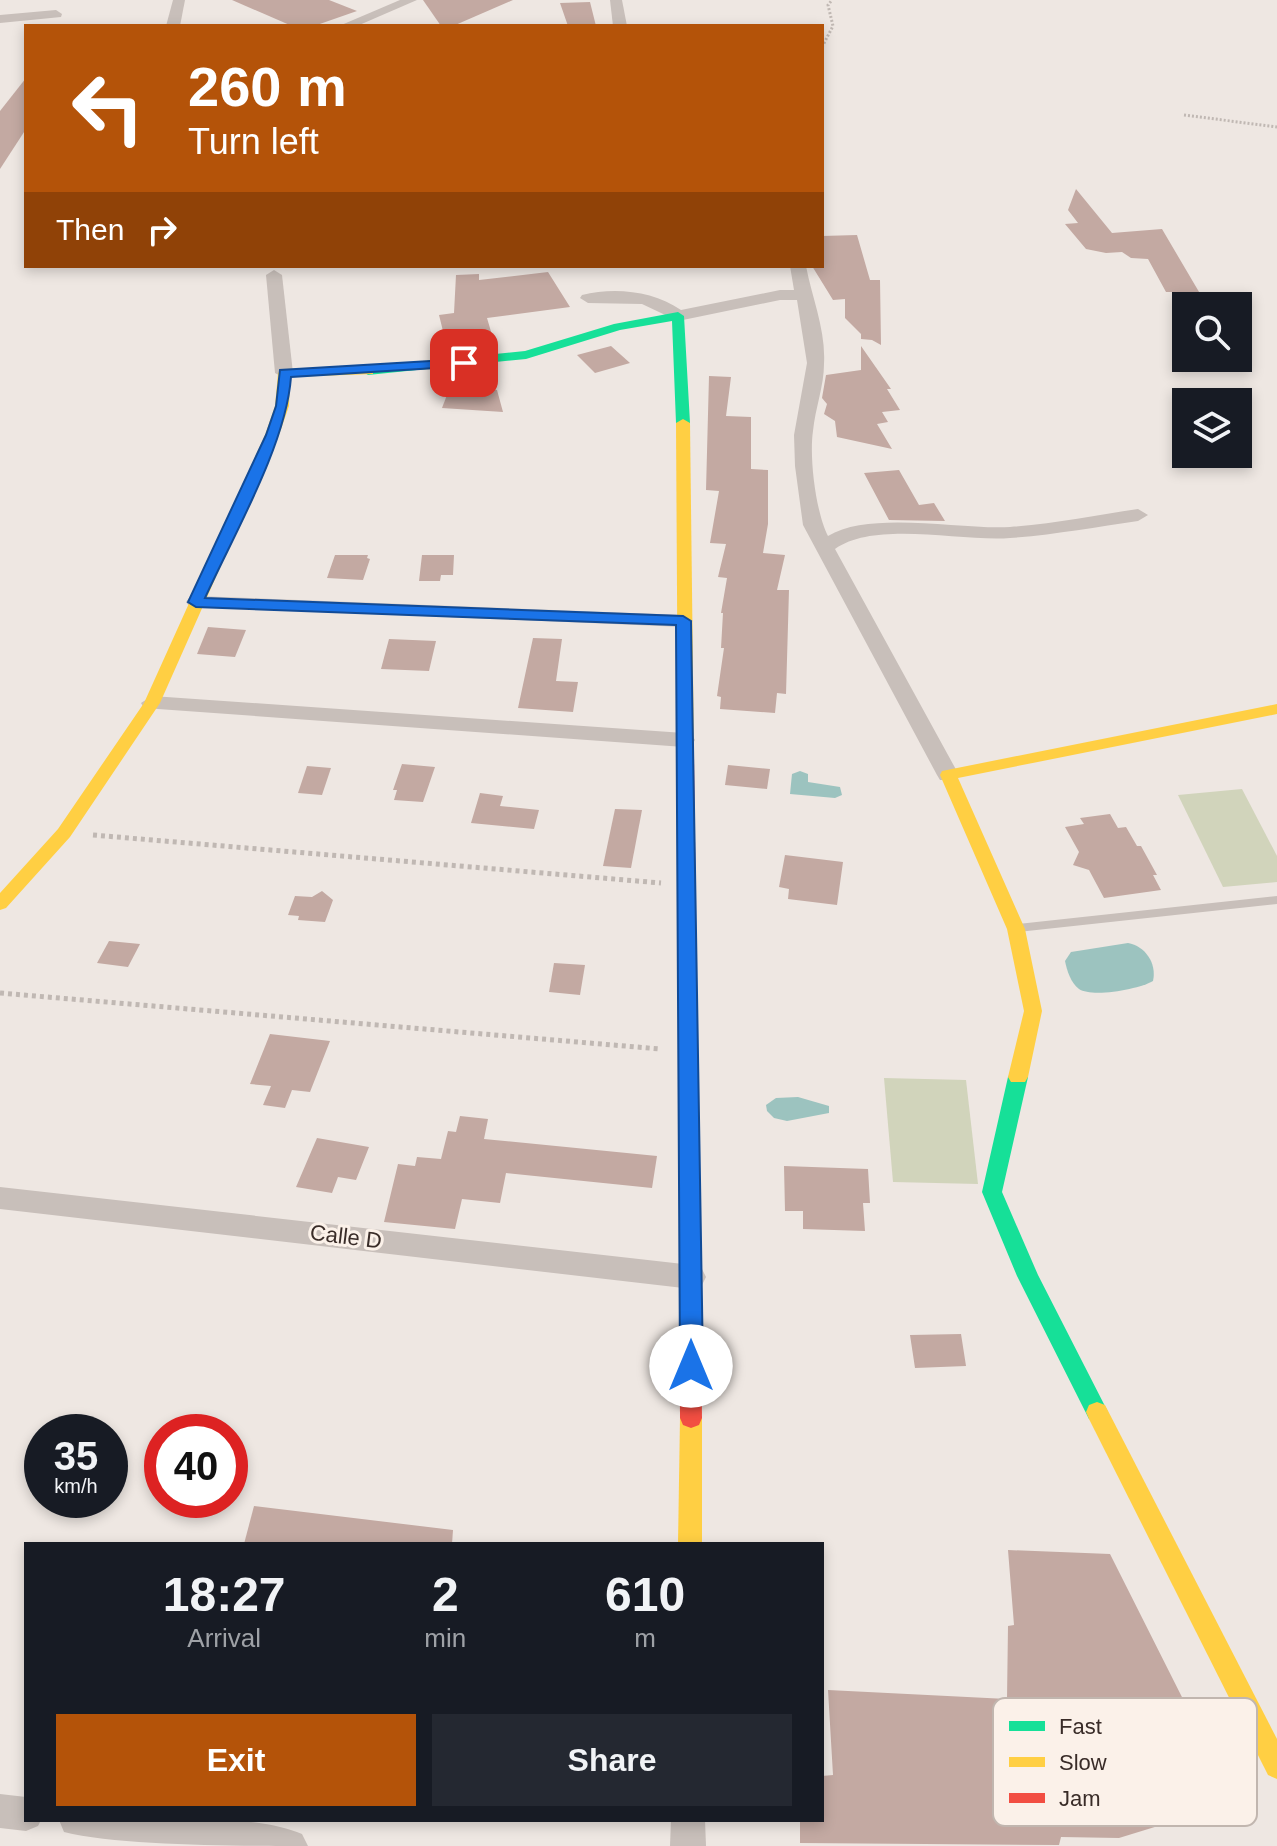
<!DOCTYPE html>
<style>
body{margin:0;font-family:Arial,sans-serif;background:#242831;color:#f1f3f6;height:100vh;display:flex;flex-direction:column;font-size:30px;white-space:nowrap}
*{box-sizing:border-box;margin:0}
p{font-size:26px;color:#9ea1a6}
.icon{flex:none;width:44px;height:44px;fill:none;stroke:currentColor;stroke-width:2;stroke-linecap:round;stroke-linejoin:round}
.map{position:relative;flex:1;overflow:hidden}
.side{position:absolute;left:24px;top:1542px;width:800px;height:280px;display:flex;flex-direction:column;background:#171b24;border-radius:0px;box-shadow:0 4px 12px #0003}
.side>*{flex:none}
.top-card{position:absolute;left:24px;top:24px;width:800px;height:244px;border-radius:0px;box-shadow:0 4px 12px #0003;background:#b45309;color:#fff;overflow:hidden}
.fabs{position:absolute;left:1172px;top:292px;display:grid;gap:16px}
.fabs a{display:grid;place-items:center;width:80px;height:80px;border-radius:0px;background:#171b24;box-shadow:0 4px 12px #0003;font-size:40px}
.speed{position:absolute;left:24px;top:1414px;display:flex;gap:16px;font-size:40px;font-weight:700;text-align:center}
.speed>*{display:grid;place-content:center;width:104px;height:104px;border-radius:50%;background:#171b24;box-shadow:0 4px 12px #0003;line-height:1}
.speed small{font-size:20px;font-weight:400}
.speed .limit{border:12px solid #d22;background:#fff;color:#111}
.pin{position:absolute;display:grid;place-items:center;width:68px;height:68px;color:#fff;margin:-34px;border-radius:16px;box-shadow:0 4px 12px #0006}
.me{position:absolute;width:88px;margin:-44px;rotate:0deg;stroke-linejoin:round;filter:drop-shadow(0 0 6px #0008)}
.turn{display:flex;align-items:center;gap:28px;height:168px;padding:0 32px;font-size:36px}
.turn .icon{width:104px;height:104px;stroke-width:2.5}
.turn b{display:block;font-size:56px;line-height:68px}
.then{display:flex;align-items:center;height:76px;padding:0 32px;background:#0003;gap:16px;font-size:30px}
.eta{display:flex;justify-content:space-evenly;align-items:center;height:136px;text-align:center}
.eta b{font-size:48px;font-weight:800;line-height:56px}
.cta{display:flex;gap:16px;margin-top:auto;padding:16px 32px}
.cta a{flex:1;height:92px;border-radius:0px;background:#b45309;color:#fff;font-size:32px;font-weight:800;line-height:92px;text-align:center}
.cta a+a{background:#242831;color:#f1f3f6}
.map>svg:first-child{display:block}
.green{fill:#d1d4bb}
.water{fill:#9cc3bf}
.building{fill:#c3a9a2}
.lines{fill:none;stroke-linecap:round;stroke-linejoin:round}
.path-far1{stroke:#c0b8b3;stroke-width:3;stroke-dasharray:2 2;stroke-linecap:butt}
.path{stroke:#c0b8b3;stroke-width:5;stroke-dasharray:4 4;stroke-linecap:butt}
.lane{fill:#c8bfba;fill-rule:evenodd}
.street{fill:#c8bfba;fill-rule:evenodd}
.fast{fill:#16e098;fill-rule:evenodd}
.slow{fill:#ffcf43;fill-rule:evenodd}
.jam{fill:#f24e42;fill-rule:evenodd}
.route{fill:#1a73e8;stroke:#114b97;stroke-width:2}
.labels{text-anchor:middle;stroke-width:6;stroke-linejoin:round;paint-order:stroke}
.street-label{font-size:22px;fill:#392c28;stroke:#fbf1e9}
.key{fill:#fbf1e9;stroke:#c1b6af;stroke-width:2}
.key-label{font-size:22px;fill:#392c28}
</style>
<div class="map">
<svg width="1277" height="1846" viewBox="0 0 1277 1846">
<rect width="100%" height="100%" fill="#eee7e2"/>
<!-- green -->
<g class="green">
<path d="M1242,789L1277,856V882L1223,887L1178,795Z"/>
<path d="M884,1078L966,1080L978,1184L893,1182Z"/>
</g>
<!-- water -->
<g class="water">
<path d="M800,771L808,774V782L840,787L842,795L835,798L790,794L792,774Z"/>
<path d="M1128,943C1145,946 1157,963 1153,981C1140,989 1092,998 1079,989C1071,983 1067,971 1065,961L1071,952Z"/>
<path d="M798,1097L829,1106V1113L787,1121L774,1118L767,1111L766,1105L776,1098Z"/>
</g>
<!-- building -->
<g class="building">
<path d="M232,0H329L357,11L314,26H292Z"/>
<path d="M423,0H513L453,26H441Z"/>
<path d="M590,2L596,26H568L560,3Z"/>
<path d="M26,78V129L0,169V111Z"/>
<path d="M1076,189L1112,233L1162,229L1202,297L1177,298L1174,292H1166L1148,259L1131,258L1122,252L1106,253L1086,249L1065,224L1078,223L1068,210Z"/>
<path d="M857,235L870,280H880L881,345L872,340L861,339V334L845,318V299L833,300L812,266H822V236Z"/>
<path d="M548,272L570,307L487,318L492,335L445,339L439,315L454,313L456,275L479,274V280Z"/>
<path d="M611,346L630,363L595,373L577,355Z"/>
<path d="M861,346L891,389H887L900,410L882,412L888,422L877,424L892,449L837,437L835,421L824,414L827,404L822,398L826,375L861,370Z"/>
<path d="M709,376L731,377L726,416L751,417V469L768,470V524L763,553L785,555L777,590H789L786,694L777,693L775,713L720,709L721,697L717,696L724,648H721L723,613H721L727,578L718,577L726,544L710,543L719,491L706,490Z"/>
<path d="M450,387L497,390L503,412L442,408Z"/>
<path d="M899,470L919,505L934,503L945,521L889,520L864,473Z"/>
<path d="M335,555H368L367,558L370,559L363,580L327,578Z"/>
<path d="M422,555H454L453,575H441L440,581H419Z"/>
<path d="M208,627L246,630L235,657L197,654Z"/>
<path d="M533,638L562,639L556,681L578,682L573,712L518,708Z"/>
<path d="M389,639L436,641L429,671L381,669Z"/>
<path d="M402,764L435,767L423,802L394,800L397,790H393Z"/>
<path d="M728,765L770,769L767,789L725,785Z"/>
<path d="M307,766L331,768L322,795L298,793Z"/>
<path d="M480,793L503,796L500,806L539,810L534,829L471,823Z"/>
<path d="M615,809L642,810L631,868L603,866Z"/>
<path d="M1110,814L1118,828L1126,827L1137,846H1141L1157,875H1153L1161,890L1104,898L1089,870L1073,865L1079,852L1065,827L1084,824L1080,818Z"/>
<path d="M785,855L843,862L837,905L788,899L789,889L779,887Z"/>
<path d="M322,891L333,900L325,922L298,920L299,916L288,915L295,896L312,897Z"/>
<path d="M109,941L140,944L128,967L97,963Z"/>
<path d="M554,963L585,965L580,995L549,992Z"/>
<path d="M270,1034L330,1041L310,1092L292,1090L285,1108L263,1105L271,1086L250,1084Z"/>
<path d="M460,1116L488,1119L484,1139L657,1156L652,1188L506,1173L500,1203L462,1199L455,1229L384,1222L398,1164L415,1166L417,1157L441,1159L448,1131L456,1132Z"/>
<path d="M317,1138L369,1147L356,1180L338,1177L332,1193L296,1187Z"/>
<path d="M784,1166L868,1169L870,1203H863L865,1231L803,1229V1211H785Z"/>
<path d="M961,1334L966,1366L915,1368L910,1335Z"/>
<path d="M254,1506L453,1530L452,1544H244Z"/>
<path d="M1008,1550L1110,1554L1196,1725L1210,1810L1119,1838L1061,1837L1059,1845L800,1843V1820H822V1776L833,1775L828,1690L1007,1699L1008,1626L1014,1625Z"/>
</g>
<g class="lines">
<!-- path-far1 -->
<g class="path-far1">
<path d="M822,47L833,26L828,5L832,0"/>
<path d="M1184,115L1277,127"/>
</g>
<!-- path -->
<g class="path">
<path d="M93,835L661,883"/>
<path d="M0,993L660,1049"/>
</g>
<!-- lane -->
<path class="lane" d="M1277,896V904L1018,932L1012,928L1018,924Z"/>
<!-- street -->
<g class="street">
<path d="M173,0H185L180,26H166Z"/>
<path d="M400,0H417L357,26H339Z"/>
<path d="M610,0H622L627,26H613Z"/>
<path d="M56,10L62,14L61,17L0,23V15Z"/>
<path d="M790,266H806C812,298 826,330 824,364C824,386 815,409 813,431C809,458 816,513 828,536C870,510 962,530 1010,527C1053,524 1096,515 1138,509L1148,515L1138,521C1096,527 1053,535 1010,538C963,542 875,520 835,549L959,775L956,780H940L937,775L803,525L795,466L794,435L807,363L797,300H780L678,321L642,304L588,303L580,298L582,295C615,287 653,291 681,310L780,290H794Z"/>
<path d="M274,270L282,275L293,373L284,378L275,373L266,275Z"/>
<path d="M196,596L683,615L693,621L683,627L189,606L186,602L189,598Z"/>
<path d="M152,696L684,733L692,735L695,740L692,745L684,747L144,708L141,703Z"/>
<path d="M0,1187L692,1265L702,1269L706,1277L702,1285L692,1289L0,1209Z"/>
<path d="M0,1794L26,1797V1820H41L38,1826L26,1831L0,1828Z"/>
<path d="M59,1820C123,1820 246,1810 302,1834L308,1846C243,1846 120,1846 64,1832Z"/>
<path d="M671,1820H705L706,1846H670Z"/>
</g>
<!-- fast -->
<g class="fast">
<path d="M678,312L684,316L690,423L683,427L676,423L672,321L620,330L526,359L368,375L362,371L368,367L525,351L614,324Z"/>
<path d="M1018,1070L1025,1072L1028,1077L1002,1192L1038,1275L1108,1412L1105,1419L1097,1422L1089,1419L1017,1276L982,1192L1008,1077L1011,1072Z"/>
</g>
<!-- slow -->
<g class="slow">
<path d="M368,367L373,368V374L290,377L289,406L279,435L160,703L70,837L6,908L0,910V893L58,829L144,703L265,435L275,406L278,373L284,369Z"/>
<path d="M683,419L690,423L694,757L686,762L678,757L676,423Z"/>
<path d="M1277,704V714L958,778L1025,929L1042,1011L1028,1077L1025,1082H1011L1008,1077L1024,1011L1007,929L940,775L942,771Z"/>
<path d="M1097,1402L1105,1405L1277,1739V1779L1268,1775L1089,1419L1086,1412L1089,1405Z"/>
<path d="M691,1408L699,1411L702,1418V1544H678L680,1418L683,1411Z"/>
</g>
<!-- jam -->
<path class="jam" d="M686,752L694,757L702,1418L699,1425L691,1428L683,1425L680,1418L678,757Z"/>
</g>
<!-- route -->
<path class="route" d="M464,359L470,363L468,366L291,377C286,445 234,534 205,598L683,616L691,621L703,1366L699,1373L691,1376L684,1373L680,1366L676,625L196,607L188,602L266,435L276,406L280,370Z"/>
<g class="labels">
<!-- street labels -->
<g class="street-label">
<text transform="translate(346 1236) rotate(7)" y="8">Calle D</text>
</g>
</g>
<!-- legend -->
<rect x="993" y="1698" width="264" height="128" rx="12" class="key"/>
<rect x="1009" y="1721" width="36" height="10" fill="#16e098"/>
<rect x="1009" y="1757" width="36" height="10" fill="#ffcf43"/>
<rect x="1009" y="1793" width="36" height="10" fill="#f24e42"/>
<g class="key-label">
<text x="1059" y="1734">Fast</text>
<text x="1059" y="1770">Slow</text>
<text x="1059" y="1806">Jam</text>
</g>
</svg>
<div class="fabs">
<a><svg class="icon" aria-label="search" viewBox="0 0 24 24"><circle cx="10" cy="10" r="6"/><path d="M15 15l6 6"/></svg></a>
<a><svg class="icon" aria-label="layers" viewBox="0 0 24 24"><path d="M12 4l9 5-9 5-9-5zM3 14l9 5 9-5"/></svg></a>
</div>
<div class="speed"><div>35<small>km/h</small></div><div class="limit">40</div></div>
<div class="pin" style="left:464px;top:363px;background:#d93025"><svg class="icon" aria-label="arrive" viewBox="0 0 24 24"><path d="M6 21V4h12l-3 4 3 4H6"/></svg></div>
<svg class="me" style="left:691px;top:1366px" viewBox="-20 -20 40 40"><circle r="19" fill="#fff"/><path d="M0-13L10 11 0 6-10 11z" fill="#1a73e8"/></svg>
<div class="top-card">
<div class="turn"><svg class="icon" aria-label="left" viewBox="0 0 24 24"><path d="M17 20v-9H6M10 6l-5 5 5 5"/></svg><div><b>260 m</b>Turn left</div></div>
<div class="then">Then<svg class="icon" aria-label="right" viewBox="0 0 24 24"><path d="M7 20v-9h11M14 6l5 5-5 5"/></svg></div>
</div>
<section class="side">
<div class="eta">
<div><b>18:27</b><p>Arrival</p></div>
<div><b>2</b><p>min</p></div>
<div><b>610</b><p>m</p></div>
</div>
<div class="cta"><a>Exit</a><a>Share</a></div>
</section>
</div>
